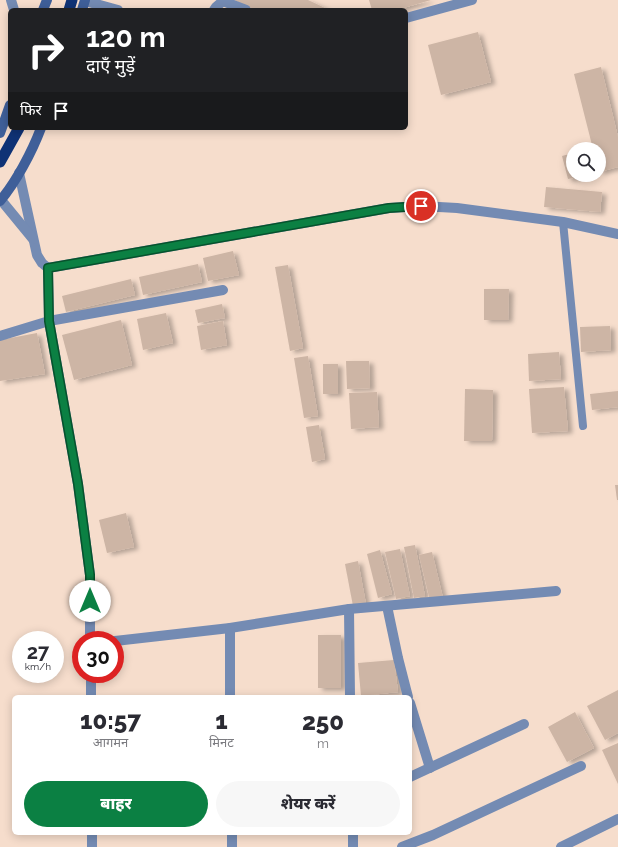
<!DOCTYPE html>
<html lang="hi">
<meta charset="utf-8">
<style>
body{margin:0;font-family:Raleway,"Noto Sans Devanagari",sans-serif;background:#f7f7f7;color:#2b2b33;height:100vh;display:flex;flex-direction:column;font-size:15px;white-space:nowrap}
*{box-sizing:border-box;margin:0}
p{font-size:13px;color:#7c7c81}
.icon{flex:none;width:22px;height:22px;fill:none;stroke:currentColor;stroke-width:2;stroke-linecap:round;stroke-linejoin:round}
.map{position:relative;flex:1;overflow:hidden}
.details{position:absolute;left:12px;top:695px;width:400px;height:140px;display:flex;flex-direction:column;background:#fff;border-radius:6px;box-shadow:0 2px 10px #0003}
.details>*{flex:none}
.guide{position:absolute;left:8px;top:8px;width:400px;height:122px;border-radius:6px;box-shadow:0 2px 10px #0003;background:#202124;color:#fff;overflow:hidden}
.fabs{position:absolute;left:566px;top:142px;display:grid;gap:8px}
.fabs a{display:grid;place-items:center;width:40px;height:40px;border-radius:50%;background:#fff;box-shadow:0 2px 10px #0003;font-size:20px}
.speed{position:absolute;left:12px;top:631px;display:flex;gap:8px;font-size:20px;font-weight:700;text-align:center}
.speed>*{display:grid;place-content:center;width:52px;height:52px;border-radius:50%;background:#fff;box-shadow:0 2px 10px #0003;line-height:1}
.speed small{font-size:10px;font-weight:400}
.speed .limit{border:6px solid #d22;background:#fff;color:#111}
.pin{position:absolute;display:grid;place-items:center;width:34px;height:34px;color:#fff;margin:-17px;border:2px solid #fff;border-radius:50%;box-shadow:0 1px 4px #0007}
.me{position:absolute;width:44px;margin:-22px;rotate:0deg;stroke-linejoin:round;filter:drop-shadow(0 0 3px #0008)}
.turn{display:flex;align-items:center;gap:14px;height:84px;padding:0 12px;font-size:18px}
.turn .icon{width:52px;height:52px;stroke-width:2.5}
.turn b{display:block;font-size:28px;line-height:34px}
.then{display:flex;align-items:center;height:38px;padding:0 12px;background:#0003;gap:8px;font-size:15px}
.eta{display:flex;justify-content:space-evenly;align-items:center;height:68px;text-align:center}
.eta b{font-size:24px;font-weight:800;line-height:28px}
.button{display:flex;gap:8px;margin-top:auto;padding:8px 12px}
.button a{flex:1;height:46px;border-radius:24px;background:#0b8043;color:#fff;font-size:16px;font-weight:800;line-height:46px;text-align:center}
.button a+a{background:#f7f7f7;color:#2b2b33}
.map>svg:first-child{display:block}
.building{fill:#cdb5a5;filter:url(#shadow)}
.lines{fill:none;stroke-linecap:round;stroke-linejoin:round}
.service{stroke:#748bb3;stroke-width:8}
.minor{stroke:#748bb3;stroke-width:10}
.tertiary{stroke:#748bb3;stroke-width:10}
.secondary{stroke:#3f5f99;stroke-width:10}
.trunk{stroke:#0f3275;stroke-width:11}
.route-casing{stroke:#07532c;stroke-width:10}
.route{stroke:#0b8043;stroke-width:7}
</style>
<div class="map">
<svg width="618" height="847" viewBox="0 0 618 847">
<defs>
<filter id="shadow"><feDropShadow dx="4.5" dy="2.5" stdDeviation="2" flood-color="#0004"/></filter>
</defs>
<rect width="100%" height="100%" fill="#f6ddcc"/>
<!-- building -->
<g class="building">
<path d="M234,0H308L325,8V10H256Z"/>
<path d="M369,0H431L396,10H372Z"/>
<path d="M478,32L491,82L441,95L428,45Z"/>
<path d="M601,67L618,137V167L599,172V149H593L574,74Z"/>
<path d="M573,153V175L583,176L568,179L562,156Z"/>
<path d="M546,187L602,192L600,212L544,207Z"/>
<path d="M233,251L239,275L208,281L203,258Z"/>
<path d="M198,264L202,282L143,295L139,277Z"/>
<path d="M288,265L303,348L290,351L275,267Z"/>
<path d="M131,279L135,295L66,312L62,296Z"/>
<path d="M484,289H509L508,320H484Z"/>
<path d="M222,304L225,318L198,323L195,310Z"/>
<path d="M166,313L173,343L143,350L137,319Z"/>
<path d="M121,320L132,365L74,380L62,335Z"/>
<path d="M223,321L227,345L201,350L197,326Z"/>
<path d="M610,326L611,350L581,352L580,327Z"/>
<path d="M37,333L45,374L0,381V340Z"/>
<path d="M559,352L561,379L529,381L528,354Z"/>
<path d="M308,356L318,416L304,418L294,358Z"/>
<path d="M346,361H369L370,388L347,389Z"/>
<rect x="323" y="364" width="15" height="30"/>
<path d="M564,387L568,431L532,433L529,389Z"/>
<path d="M465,389L493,390L492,441H464Z"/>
<path d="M618,391V407L592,410L590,394Z"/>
<path d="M377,392L379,427L351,429L349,393Z"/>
<path d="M319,425L325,459L312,462L306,427Z"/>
<path d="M615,485H618V500H617Z"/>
<path d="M126,513L134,547L107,553L99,520Z"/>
<path d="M415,545L425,596L414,598L404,547Z"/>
<path d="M400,549L410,596L396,599L385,552Z"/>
<path d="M380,550L392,594L378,598L367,554Z"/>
<path d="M432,552L443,598L430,601L419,555Z"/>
<path d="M358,561L366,604L353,606L345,564Z"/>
<rect x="318" y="635" width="23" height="53"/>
<path d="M394,660L398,692L361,696L358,663Z"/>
<path d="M618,690V733L605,740L587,706Z"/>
<path d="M575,712L594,748L567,762L548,727Z"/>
<path d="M618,743V784L602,750Z"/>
</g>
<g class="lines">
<!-- service -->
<path class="service" d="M563,222L583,426"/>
<!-- minor -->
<g class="minor">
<path d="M11,0L14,10"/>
<path d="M85,1L118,10"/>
<path d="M214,10L216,7L223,1L246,10"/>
<path d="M406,18L472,0"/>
<path d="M48,268L49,321L78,484L90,575V640"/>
<path d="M0,336L49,321L223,290"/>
<path d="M387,606L398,658L408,697"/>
<path d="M349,609L350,697"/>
<path d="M115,641L230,628L349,609L556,591"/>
<path d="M91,674V697"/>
<path d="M230,697V628"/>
<path d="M410,703L430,768"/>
<path d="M410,777L524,724"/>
<path d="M92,833V847"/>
<path d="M232,833V847"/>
<path d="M353,833V847"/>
<path d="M402,847L433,835L581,766"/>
<path d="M561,847L618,819"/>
</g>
<!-- tertiary -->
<g class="tertiary">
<path d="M19,173L37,255L42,263L48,268L389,208L421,206L457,208L563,222L618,234"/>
<path d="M1,200L33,239"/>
</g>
<!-- secondary -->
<g class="secondary">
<path d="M43,10L47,0"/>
<path d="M82,10L85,0"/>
<path d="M0,133L10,105"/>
<path d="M0,201C16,182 32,152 41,128"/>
</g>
<!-- trunk -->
<g class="trunk">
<path d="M69,10L72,0"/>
<path d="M0,162L19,128"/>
</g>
</g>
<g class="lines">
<!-- route casing -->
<g class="route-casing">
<path id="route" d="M90,601V575L78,484L49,321L48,268L389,208L421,206"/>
</g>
<!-- route -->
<use href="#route" class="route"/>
</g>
</svg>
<div class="fabs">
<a><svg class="icon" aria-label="search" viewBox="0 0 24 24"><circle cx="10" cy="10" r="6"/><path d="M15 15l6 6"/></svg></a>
</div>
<div class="speed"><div>27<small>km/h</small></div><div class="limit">30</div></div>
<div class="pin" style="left:421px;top:206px;background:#d93025"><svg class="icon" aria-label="arrive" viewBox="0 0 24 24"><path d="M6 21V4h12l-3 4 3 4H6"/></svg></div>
<svg class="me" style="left:90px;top:601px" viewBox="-20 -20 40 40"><circle r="19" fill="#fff"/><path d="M0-13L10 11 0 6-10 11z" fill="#0b8043"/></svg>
<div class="guide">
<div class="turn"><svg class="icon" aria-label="right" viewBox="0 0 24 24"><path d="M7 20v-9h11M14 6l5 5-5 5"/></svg><div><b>120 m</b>दाएँ मुड़ें</div></div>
<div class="then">फिर<svg class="icon" aria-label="arrive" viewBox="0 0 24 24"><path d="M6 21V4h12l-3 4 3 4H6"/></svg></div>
</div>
<section class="details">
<div class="eta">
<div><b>10:57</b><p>आगमन</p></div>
<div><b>1</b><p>मिनट</p></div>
<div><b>250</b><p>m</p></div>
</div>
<div class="button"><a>बाहर</a><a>शेयर करें</a></div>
</section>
</div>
